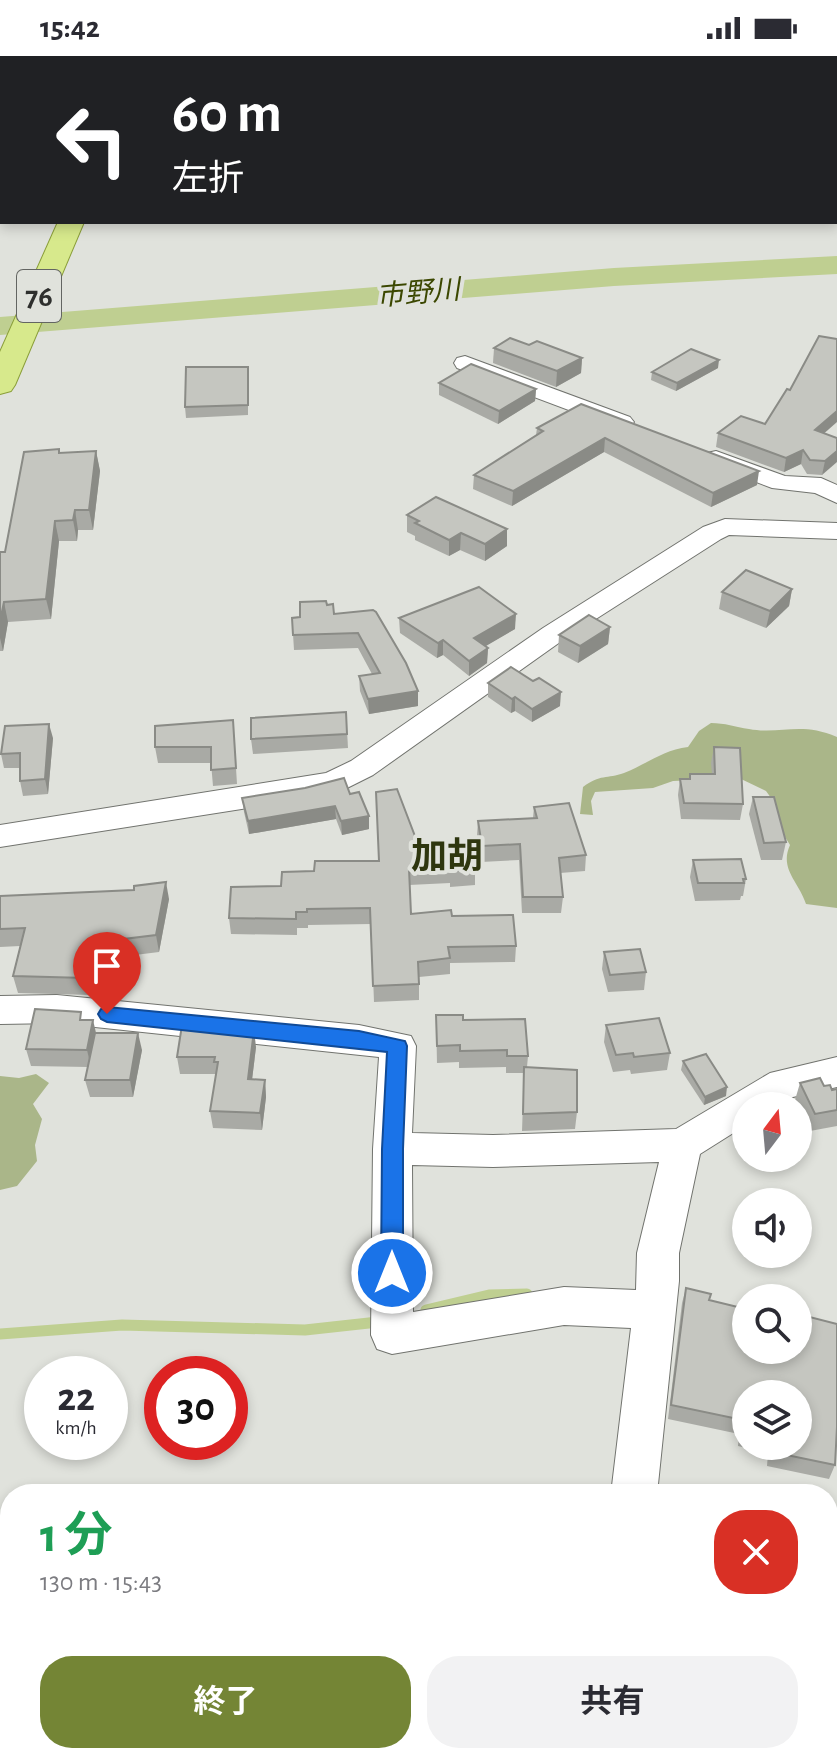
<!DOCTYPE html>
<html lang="ja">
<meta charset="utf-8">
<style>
body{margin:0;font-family:"Alegreya Sans","Noto Sans JP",sans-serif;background:#f2f2f3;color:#2b2b33;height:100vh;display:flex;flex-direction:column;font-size:30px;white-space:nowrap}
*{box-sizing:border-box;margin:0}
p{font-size:26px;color:#7c7c81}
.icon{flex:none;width:44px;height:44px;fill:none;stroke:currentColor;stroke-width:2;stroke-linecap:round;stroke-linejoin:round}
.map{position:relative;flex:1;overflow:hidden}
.drawer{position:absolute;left:0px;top:1428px;width:838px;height:280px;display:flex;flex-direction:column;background:#fff;border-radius:32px 32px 0 0;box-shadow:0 4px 12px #0003}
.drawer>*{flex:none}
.guide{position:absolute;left:0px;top:0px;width:838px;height:168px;box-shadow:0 4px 12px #0003;background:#202124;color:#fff;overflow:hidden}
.needle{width:52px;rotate:16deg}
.buttons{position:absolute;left:732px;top:1036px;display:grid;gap:16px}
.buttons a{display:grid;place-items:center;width:80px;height:80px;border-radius:50%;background:#fff;box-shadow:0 4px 12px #0003;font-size:40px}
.speed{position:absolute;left:24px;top:1300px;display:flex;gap:16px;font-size:40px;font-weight:700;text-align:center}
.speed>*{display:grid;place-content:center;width:104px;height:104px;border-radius:50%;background:#fff;box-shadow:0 4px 12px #0003;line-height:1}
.speed small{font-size:20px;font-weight:400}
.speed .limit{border:12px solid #d22;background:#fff;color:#111}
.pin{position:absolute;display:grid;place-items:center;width:68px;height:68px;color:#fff;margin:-82px -34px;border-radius:50% 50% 50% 0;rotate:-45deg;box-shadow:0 0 8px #0007}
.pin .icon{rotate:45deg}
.me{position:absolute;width:88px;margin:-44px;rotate:0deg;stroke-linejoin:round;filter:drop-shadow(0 0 6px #0008)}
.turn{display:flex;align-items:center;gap:28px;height:168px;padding:0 40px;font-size:36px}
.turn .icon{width:104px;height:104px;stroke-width:2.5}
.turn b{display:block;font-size:56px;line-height:68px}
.round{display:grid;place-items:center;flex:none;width:84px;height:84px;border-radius:32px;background:#f2f2f3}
.overview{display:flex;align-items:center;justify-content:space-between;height:136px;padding:0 40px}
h1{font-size:48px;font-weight:700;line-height:60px;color:#1e9e55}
.cta{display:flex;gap:16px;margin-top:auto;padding:16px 40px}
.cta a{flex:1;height:92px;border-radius:32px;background:#748535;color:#fff;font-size:32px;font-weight:700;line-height:92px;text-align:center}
.cta a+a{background:#f2f2f3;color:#2b2b33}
.status{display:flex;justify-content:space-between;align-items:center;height:56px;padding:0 40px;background:#fff;direction:ltr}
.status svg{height:22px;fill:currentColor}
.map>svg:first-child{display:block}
.green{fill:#aab689}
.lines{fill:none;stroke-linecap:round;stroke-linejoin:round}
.stream{stroke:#bfcf91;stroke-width:11}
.river{fill:#bfcf91;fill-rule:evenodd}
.minor-casing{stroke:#71736e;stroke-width:2}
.major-casing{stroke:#8a9e39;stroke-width:2}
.minor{fill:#fff;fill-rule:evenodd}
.major{fill:#d7e98c;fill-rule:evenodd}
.wall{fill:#a9aaa5;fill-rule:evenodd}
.shaded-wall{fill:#8a8b86}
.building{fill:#c5c6c0;stroke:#8a8b86;stroke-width:2}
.route{fill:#1a73e8;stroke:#114b97;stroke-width:2}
.labels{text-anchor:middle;stroke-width:8;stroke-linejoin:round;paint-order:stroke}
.far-water-label{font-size:28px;font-style:italic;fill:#3b4700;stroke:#e0e2dc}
.shield{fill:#e0e2dc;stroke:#636562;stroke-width:2}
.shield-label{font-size:30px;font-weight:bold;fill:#2e2f2d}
.quarter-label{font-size:36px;font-weight:bold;fill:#2e360f;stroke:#e0e2dc}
</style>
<div class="status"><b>15:42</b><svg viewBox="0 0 49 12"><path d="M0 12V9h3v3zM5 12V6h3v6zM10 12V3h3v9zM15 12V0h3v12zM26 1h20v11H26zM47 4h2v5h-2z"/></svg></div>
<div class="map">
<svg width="837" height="1708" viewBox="0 0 837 1708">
<rect width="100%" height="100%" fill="#e0e2dc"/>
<!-- green -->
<g class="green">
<path d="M711,667C725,667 735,671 749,673C781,679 800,665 837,681V852L806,848C799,826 779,813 790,789L782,776L774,746L766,735L739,722L673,725L653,732L595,736L591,745L593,759L580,758L583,731C600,718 607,723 624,717C647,708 663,694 688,691L699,675Z"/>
<path d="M36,1018L49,1027L33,1048L42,1063L35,1089L37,1105L17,1130L0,1134V1020L19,1022Z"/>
</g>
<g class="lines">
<!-- stream -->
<g class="stream">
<path d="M426,1254L489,1239L527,1238"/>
<path d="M0,1278L122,1269L305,1274L378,1266"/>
</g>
<!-- river -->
<path class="river" d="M837,200V218L614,230L0,279V261L614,212Z"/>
<!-- minor casing -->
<g class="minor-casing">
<g id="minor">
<path d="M219,0H245L246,2H220Z"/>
<path d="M393,0H410L392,2Z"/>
<path d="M472,0H499L500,2H473Z"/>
<rect x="771" y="0" width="16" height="2"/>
<path d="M465,300L630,361L634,366L630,371H614L457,312L454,307L457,302Z"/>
<path d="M716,395L785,420L821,422L837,429V447L815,437L772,432L707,407L704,402L707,397Z"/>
<path d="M725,463L837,467V483L729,479L721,483L563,584L373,719L347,732L305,743L0,791V769L326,717L351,705L543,572L703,471Z"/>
<path d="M57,939L359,969L411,980L416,990L412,1077L493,1079L676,1073L770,1017L837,1001V1031L793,1041L778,1050H746V1069L700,1098L679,1197V1225L657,1438H611L631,1272L564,1269L392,1298L377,1293L371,1279L373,1093L379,1001L57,967L0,968V940ZM659,1106L637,1197L636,1234L564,1231L413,1256L412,1109L493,1111Z"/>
<path d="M579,1698H631L630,1708H578Z"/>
</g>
</g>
<!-- major casing -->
<g class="major-casing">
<path id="major" d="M58,166H84L15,329L11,335L0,338V296Z"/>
</g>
<!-- minor -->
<use href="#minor" class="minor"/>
<!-- major -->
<use href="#major" class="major"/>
</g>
<!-- wall -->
<g class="wall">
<path d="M529,289L582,302L581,317L556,331L493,307L494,292Z"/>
<path d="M248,311V359L186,362L185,351Z"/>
<path d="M718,312L676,335L651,324L652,316Z"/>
<path d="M439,327L536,333L535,345L498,368L439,339Z"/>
<path d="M581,348L757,429L711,451L604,396L512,450L473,433L474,419L536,379L537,372Z"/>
<path d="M765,368L824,377L837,382L822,419L807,418L801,408L784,416L716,391L718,377Z"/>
<path d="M59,393L60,397L96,395L100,415L93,474H78L77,485H59L51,563L8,566L3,595H0V496H5Z"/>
<path d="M407,459L507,473V490L485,505L460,494L449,500L415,484V480L407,476Z"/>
<path d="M792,533L789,550L766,572L719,553L722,536Z"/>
<path d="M327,549L334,558L373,554L418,650L369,658L360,635L359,620L372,618L358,592L294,594L292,562L300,561Z"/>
<path d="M399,562L515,573L485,590L488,592L487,607L469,620L443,599L437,602L400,577Z"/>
<path d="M610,571L608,588L578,607L558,596L559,579Z"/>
<path d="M488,627L560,650L532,666L515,655L511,657L488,641Z"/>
<path d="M346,656L348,692L253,698L251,683Z"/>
<path d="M233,664L237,728L213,730L211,707H158L155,691Z"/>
<path d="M53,682L48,738L23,740L20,725V712H4L1,698Z"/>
<path d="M714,691L743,748L740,764L681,763L678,739L680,723H689L690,718H712L711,707Z"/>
<path d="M350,738L369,760V773L342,779L336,763L249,778L244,756L242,742Z"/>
<path d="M753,741L786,786L782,804H761L749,758Z"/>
<path d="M534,751L586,799L585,815L560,817L563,841L561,857H522L519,804L481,806L477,780L478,765L533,762Z"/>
<path d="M418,788L475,813V829L450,831V827L409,829L411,858L452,860L516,890L515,906L450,907V918L419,921V944L374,946L371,868L308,869V872H297V879L231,878L229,862L281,830L314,815L378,805Z"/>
<path d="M693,804L746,823L743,840H741L740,844L695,845L690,821Z"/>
<path d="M0,840L169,843L159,896L95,904L90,939L18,937L13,920L20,890L0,891Z"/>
<path d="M604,896L646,916L644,934L608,936L602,913Z"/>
<path d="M436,959L463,964L528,1000L527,1011L577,1056L575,1073L522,1075L524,1017H506V1011L459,1012V1006L437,1007Z"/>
<path d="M83,964L96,977L142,994L133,1041H90L85,1024L88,1011L31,1010L26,993Z"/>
<path d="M606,969L670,997L667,1014L631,1018L630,1014L613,1016L604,986Z"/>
<path d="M256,991L252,1024H265L266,1041L262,1074L213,1072L210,1055L216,1018H180L177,1001Z"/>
<path d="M683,1005L726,1040L704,1049L681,1014Z"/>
<path d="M800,1027L824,1030L832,1034L837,1033V1070L810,1075L795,1044Z"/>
<path d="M686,1232L709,1244L835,1409L829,1423L767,1410L768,1397L738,1390L739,1378L668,1363L682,1247ZM746,1338L798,1390H746Z"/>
</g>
<!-- shaded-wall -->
<g class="shaded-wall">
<path d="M582,302L581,317L556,331L557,315Z"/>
<path d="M719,304L718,312L676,335L677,327Z"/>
<path d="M536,333L535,345L498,368L499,355Z"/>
<path d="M837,355V366L812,388L815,374Z"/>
<path d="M605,382L604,396L512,450L513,435Z"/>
<path d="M803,394L801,408L784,416L786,402Z"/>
<path d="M96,395L100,415L93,474L89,454Z"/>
<path d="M837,395V406L822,419L825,405Z"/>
<path d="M759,415L757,429L711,451L713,437Z"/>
<path d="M75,454L78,474L77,485L73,464Z"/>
<path d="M55,465L59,485L51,563L46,543Z"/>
<path d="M507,473V490L485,505V488Z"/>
<path d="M461,477L460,494L449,500V484Z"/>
<path d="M792,533L789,550L766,572L770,555Z"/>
<path d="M4,546L8,566L3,595L0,582V565Z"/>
<path d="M516,558L515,573L474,597V582Z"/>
<path d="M610,571L608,588L578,607L580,590Z"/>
<path d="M443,584V599L437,602L438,587Z"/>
<path d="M488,592L487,607L469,620V605Z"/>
<path d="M418,635V650L369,658L368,643Z"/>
<path d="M561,636L560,650L532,666V653Z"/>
<path d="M515,641V655L511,657L512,643Z"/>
<path d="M49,668L53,682L48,738L45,723Z"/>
<path d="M335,750L336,763L249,778L248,765Z"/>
<path d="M369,760V773L342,779L341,765Z"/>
<path d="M166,826L169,843L159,896L156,879Z"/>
<path d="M91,887L95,904L90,939L86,922Z"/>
<path d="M93,964L97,981L91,1011L87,994Z"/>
<path d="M254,974L256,991L250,1040L248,1023Z"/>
<path d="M138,977L142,994L133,1041L130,1024Z"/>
<path d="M265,1024L266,1041L262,1074L260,1057Z"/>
<path d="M727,1031L726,1040L704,1049L705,1041Z"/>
</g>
<!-- building -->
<g class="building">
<path d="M819,280L837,283V355L815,374L837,382V395L825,405L810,404L803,394L786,402L718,377L741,360L765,368L787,333L790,334Z"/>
<path d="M510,282L529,289L537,285L582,302L557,315L494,292Z"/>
<path d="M691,293L719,304L677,327L652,316Z"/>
<path d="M471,308L536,333L499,355L439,327Z"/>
<path d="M186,311H248V349L185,351Z"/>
<path d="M581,348L759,415L713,437L605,382L513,435L474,419L543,375L537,372Z"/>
<path d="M59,393V397L96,395L89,454H75L73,464L55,465L46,543L4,546L0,565V496H5L24,396Z"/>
<path d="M436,441L507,473L485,488L461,477L449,484L415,467L419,465L407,459Z"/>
<path d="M746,514L792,533L770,555L722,536Z"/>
<path d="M479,531L516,558L474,582L488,592L469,605L443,584L438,587L399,562Z"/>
<path d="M326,545L327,549L333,548L334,558L373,554L376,556L406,607L418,635L368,643L359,620L380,617L358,577L293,579L292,562L300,561V546Z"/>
<path d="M589,559L610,571L580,590L559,579Z"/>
<path d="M511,611L533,625L539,622L561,636L532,653L515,641L512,643L488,627Z"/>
<path d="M346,656L347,678L251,683V662Z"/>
<path d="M233,664L236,712L211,714V691H155V670Z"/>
<path d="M49,668L45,723L20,725V697L1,698L5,670Z"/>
<path d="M714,691L740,692L743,748L684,747L680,723H690V718H715Z"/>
<path d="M344,722L350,738L359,736L369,760L341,765L335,750L248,765L242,742L305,732Z"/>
<path d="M397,733L418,788L471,785L475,813L451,815L450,810L409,813L411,858L451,854L452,860L513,859L516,890L448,891L450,902L418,906L419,928L373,930L370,852L307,853V856H296V863L229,862L231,831L281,830L282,816L314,815L315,805H379L376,736Z"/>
<path d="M753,741H774L786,786L764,787Z"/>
<path d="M569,747L586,799L559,802L563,841H523L520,788L482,790L478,765L537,762L534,751Z"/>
<path d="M741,803L746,823H743L744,827H698L693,804Z"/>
<path d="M166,826L156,879L91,887L86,922L13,920L25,872L0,873V840L134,834V830Z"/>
<path d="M640,893L646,916L610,919L604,896Z"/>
<path d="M35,953L81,956L80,964H93L87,994L26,993Z"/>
<path d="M436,959H463V964L525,963L528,1000H507V994L460,995V989L437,990Z"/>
<path d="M659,962L670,997L634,1001L633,997L616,999L606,969Z"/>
<path d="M182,969L254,974L248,1023L265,1024L260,1057L210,1055L218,1006H214L215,1001H177Z"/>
<path d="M95,977H138L130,1024H85Z"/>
<path d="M706,998L727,1031L705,1041L683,1005Z"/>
<path d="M524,1011L577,1014V1056L523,1058Z"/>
<path d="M820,1022L824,1030L830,1029L832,1034L837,1033V1054L815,1058L800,1027Z"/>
<path d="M686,1232L711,1238L709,1244L746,1253V1294H798V1258L837,1268V1371L835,1409L772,1396V1390H798V1338H746V1377L742,1376L743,1364L671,1349Z"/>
</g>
<!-- route -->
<path class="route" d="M107,951L359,975L405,985L407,990L403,1093V1217L400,1224L392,1227L384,1224L381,1217L382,1093L387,996L107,966L101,963L98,958L101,953Z"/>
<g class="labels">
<!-- far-water labels -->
<g class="far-water-label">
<text transform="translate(418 236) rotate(-5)" y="10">市野川</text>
</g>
<!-- shield labels -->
<rect class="shield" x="17" y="214" width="44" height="52" rx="6"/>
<g class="shield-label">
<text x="39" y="250">76</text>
</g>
<!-- quarter labels -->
<g class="quarter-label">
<text x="447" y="812">加胡</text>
</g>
</g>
</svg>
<div class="buttons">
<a><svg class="needle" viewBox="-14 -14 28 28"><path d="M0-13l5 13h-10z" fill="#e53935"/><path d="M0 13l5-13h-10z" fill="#7c7c81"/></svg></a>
<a><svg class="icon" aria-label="sound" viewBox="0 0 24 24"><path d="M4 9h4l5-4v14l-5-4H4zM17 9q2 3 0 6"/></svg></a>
<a><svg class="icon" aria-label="search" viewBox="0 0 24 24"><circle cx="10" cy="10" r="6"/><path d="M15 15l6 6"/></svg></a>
<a><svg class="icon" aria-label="layers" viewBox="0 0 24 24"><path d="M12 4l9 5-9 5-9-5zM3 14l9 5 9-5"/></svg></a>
</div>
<div class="speed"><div>22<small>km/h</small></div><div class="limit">30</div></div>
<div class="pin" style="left:107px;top:958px;background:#d93025"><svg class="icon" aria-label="arrive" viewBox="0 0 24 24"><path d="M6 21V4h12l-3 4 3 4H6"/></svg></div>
<svg class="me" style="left:392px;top:1217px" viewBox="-20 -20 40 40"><circle r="17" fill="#1a73e8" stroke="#fff" stroke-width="3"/><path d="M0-11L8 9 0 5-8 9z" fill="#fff"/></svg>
<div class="guide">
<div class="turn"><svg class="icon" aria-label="left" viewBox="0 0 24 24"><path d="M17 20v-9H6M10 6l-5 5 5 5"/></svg><div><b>60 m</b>左折</div></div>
</div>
<section class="drawer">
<div class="overview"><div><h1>1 分</h1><p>130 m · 15:43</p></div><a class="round" style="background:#d93025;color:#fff"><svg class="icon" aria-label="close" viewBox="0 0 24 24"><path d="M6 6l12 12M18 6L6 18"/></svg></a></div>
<div class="cta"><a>終了</a><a>共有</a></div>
</section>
</div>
